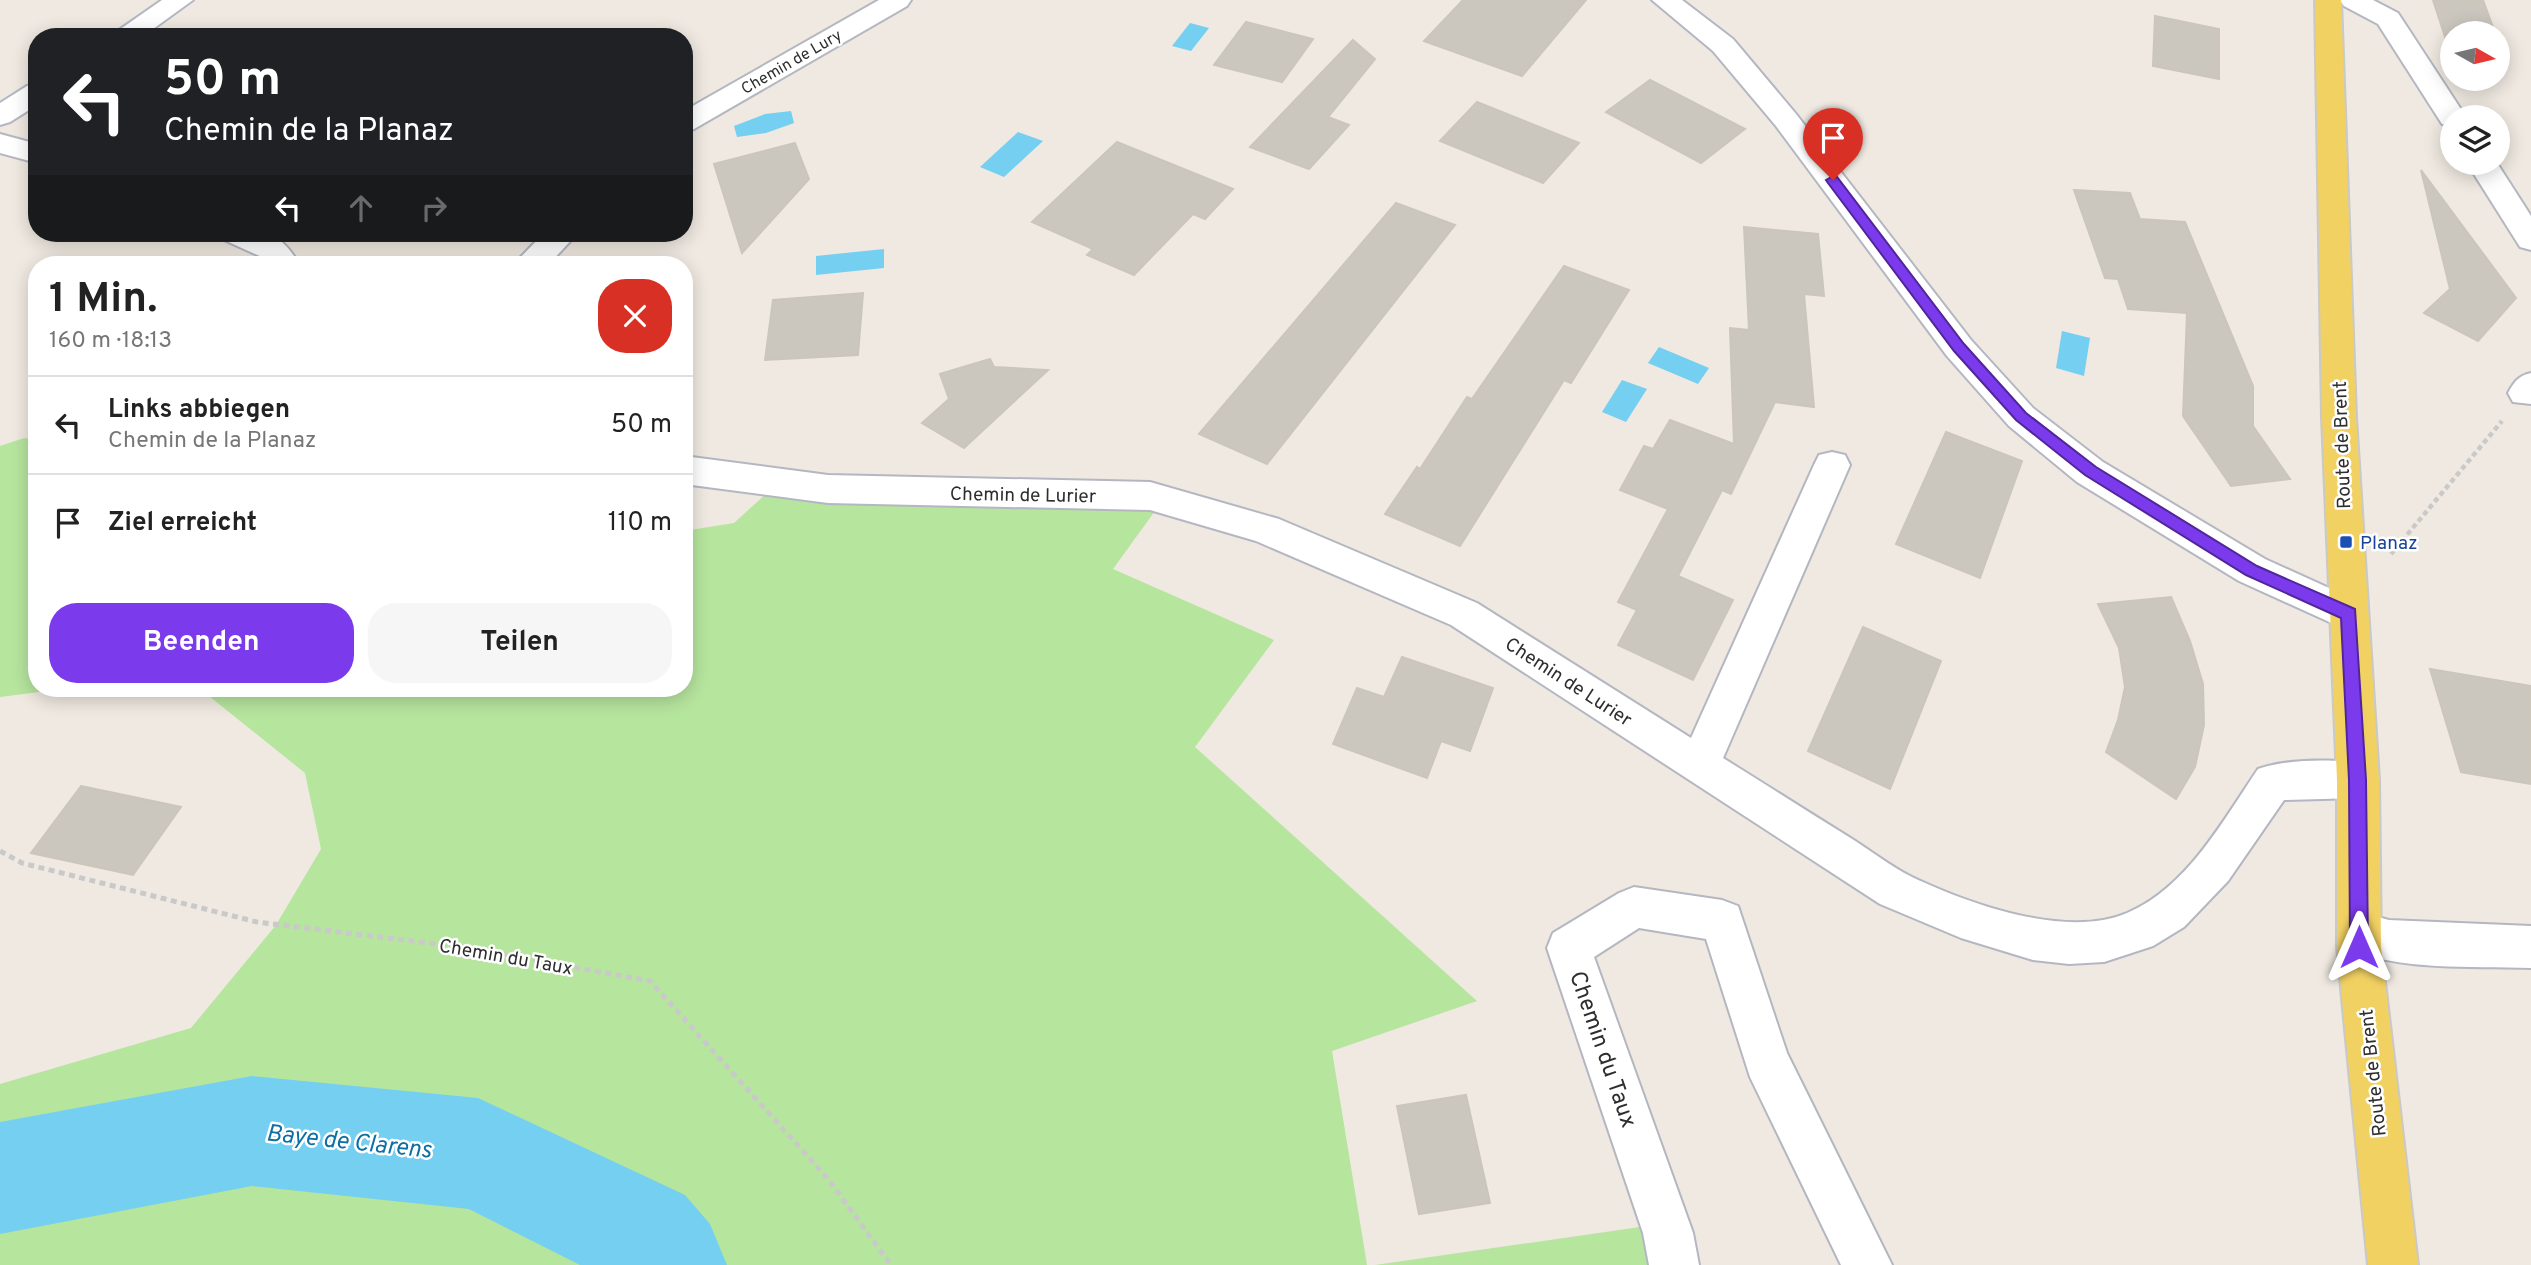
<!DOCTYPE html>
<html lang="de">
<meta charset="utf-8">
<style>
body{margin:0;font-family:Overpass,sans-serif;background:#f6f6f6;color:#222;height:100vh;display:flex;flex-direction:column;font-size:26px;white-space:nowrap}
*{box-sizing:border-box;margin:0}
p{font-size:23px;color:#767676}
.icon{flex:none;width:38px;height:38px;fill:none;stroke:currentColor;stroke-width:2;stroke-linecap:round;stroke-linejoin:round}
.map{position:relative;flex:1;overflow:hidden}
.panel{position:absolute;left:28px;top:256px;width:665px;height:441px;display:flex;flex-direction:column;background:#fff;border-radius:28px;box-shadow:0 4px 18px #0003}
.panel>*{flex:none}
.banner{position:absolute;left:28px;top:28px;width:665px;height:214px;border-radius:28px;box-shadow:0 4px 18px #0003;background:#202124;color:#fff;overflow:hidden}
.needle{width:46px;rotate:98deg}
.fabs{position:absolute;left:2440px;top:21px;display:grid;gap:14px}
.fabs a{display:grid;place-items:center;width:70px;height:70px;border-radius:50%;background:#fff;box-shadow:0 4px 18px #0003;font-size:35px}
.pin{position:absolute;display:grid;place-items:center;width:60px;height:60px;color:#fff;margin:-72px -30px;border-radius:50% 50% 50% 0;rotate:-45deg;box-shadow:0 0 7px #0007}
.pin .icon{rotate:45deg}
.me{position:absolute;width:77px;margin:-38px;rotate:0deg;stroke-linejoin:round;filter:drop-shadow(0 0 5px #0008)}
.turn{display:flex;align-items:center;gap:24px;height:147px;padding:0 21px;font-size:32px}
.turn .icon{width:91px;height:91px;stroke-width:2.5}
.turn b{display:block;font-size:49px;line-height:60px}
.lanes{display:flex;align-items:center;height:66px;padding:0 21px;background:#0003;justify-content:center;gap:35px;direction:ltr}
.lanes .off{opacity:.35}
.round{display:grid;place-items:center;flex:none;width:74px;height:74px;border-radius:28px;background:#f6f6f6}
.headline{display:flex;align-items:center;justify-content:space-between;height:119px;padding:0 21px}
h1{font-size:42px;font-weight:700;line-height:52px}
.button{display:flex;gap:14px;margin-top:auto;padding:14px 21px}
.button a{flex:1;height:80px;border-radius:28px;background:#7c3aed;color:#fff;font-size:28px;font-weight:700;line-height:80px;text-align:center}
.button a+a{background:#f6f6f6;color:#222}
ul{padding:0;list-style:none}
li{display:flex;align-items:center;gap:21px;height:98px;padding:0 21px;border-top:2px solid #e0e0e0}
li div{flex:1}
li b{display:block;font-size:26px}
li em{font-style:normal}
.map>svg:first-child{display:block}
.green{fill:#b6e59e}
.water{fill:#75cff0}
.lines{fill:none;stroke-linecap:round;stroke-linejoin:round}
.river{fill:#75cff0;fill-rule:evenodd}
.building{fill:#cbc7bf;stroke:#cbc5ba;stroke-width:2}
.minor-casing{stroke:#b4b7c1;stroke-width:4}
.major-casing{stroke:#c9c9c9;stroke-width:4}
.path-far1{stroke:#c9c9c9;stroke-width:4.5;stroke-dasharray:5 3.5;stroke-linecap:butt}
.path{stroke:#c9c9c9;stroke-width:5;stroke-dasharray:6 4.5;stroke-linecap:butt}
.minor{fill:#fff;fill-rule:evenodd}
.major{fill:#f2d163;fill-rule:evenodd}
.route{fill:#7c3aed;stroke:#51269a;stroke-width:2}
.transit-dot{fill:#1a4fb4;stroke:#fff;stroke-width:2.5}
.labels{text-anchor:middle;stroke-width:5;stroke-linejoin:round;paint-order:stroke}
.far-street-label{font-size:16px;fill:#2e2e2e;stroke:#fff}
.street-label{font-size:19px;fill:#2e2e2e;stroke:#fff}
.transit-label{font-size:19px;fill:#164399;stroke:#fff;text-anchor:start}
.near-street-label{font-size:23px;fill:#2e2e2e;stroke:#fff}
.near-water-label{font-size:24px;font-style:italic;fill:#0d6fa3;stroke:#fff}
</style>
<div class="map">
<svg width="2531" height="1265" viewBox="0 0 2531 1265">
<rect width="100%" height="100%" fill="#efe9e1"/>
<!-- green -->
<g class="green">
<path d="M24,438L37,440V688H70L0,697V446Z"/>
<path d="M778,483L993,494L1155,511L1113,569L1274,640L1195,747L1477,1001L1332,1051L1367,1265H0V1084L191,1028L276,925L321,849L305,773L199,688H684V531L734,523Z"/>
<path d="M1640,1227L1668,1233L1674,1265H1375Z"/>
</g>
<!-- water -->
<g class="water">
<path d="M1190,23L1209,28L1191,51L1172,46Z"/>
<path d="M791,111L794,123L766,133L737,137L734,126L765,114Z"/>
<path d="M1018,132L1043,141L1004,177L980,167Z"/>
<path d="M884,249V268L816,275V256Z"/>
<path d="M2062,331L2090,338L2084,376L2056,368Z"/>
<path d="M1659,347L1709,368L1698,384L1648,363Z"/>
<path d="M1622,380L1647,389L1626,422L1602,412Z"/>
</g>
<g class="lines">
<!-- river -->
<path class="river" d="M252,1076L478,1098L685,1195L710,1224L727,1265H580L469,1209L252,1186L0,1234V1122Z"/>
</g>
<!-- building -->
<g class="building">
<path d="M1463,0H1586L1522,76L1424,41Z"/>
<path d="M2433,0H2483L2495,33H2452V44L2447,43Z"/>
<path d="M2155,16L2219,29V79L2153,66Z"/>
<path d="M1246,22L1313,39L1282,82L1214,65Z"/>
<path d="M1353,40L1375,59L1328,117L1349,125L1309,169L1250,147Z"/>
<path d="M1650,80L1745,129L1701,163L1606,112Z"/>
<path d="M1477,102L1579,143L1543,183L1440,141Z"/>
<path d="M1117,142L1233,189L1205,219L1193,214L1134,275L1087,255L1093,249L1032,222Z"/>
<path d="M795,143L809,179L742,253L714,164Z"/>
<path d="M2421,170L2516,298L2478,341L2424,313L2450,289Z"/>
<path d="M2074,190L2130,193L2140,219L2185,222L2253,386V426L2290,479L2231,486L2183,416L2187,313L2128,309L2118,279L2105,278Z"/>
<path d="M1396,203L1455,225L1267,464L1199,434Z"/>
<path d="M1744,227L1818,234L1824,296L1804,294L1814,407L1775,402L1731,494L1722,490L1678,576L1733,600L1693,680L1618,645L1637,610L1618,602L1668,509L1620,490L1644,446L1653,449L1670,420L1734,444L1730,328L1749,330Z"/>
<path d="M1564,266L1629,290L1571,383L1564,380L1460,546L1385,514L1417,467L1420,469L1467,397L1472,399Z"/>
<path d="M863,293L858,355L765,360L773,300Z"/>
<path d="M990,359L994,367L1048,370L964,448L922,423L949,399L940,374Z"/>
<path d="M1946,432L2022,461L1980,578L1896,544Z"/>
<path d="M2171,597L2190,641L2203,684L2204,725L2195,767L2176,799L2106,752L2118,720L2125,687L2119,648L2098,604Z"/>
<path d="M1863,627L1941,661L1890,789L1808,751Z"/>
<path d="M1402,657L1493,688L1470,751L1441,741L1427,778L1333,744L1357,688L1384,697Z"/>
<path d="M2430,669L2531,686V784L2461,772Z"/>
<path d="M81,786L181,807L133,875L31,853Z"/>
<path d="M1466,1095L1490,1203L1419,1214L1397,1106Z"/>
</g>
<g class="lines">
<!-- minor casing -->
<g class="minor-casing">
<g id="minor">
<path d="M162,0H193L142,37H109Z"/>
<path d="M879,0H911L907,6L694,129L684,132V111Z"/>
<path d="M1652,0H1682L1733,39L1796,114L1971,340L2033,408L2103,462L2265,559L2362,603L2368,614L2362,625L2349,630L2336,625L2239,581L2077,482L2009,426L1947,356L1776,126L1713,51Z"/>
<path d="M2340,0H2373L2398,13L2466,117H2452V127L2442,124L2378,24L2344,6Z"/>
<path d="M37,83V105L10,122L0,125V103L27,86Z"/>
<path d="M0,134L37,144V163L0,153Z"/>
<path d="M2467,163H2497L2531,216V250L2520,247Z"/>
<path d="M220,233C258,233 278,226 299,264H267L264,258L224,240Z"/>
<path d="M544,233H578L549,264H514Z"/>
<path d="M2531,373V404L2513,402L2508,393C2514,382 2518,376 2531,373Z"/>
<path d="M1832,452L1845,455L1850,465L1723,758C1765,784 1807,811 1849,837C1870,850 1890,866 1912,877C1969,904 2066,939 2127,913C2187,888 2224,819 2258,769C2285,759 2346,757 2373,767L2379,780L2373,793L2358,798L2284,800L2228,881L2184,927L2153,946L2104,962L2069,964L2033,960L1961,938L1880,904L1451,625L1256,541L1150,510L828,503L684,484V456L828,475L1150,482L1279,519L1477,603L1691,738L1814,465L1819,455Z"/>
<path d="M1634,887L1722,900L1738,906L1787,1053L1892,1265H1841L1750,1077L1706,939L1639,928L1594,957L1693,1233L1699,1265H1649L1643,1233L1547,948L1553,933L1619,893Z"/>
<path d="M2359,912L2389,920L2531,926V968C2469,966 2402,971 2343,948L2337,933L2343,918Z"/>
</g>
</g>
<!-- major casing -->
<g class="major-casing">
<path id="major" d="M2315,0H2341L2356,417L2379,780L2381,947L2418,1265H2368L2337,947V780L2322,417Z"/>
</g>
<!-- path-far1 -->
<path class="path-far1" d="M2391,554L2502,421"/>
<!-- path -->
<path class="path" d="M0,851L22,863L257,922L461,947L650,981L828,1179L891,1265"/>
<!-- minor -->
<use href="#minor" class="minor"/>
<!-- major -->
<use href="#major" class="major"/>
</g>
<!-- route -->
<path class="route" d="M1833,176L1837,177L1964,344L2026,413L2096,467L2257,566L2355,609L2366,780L2368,947L2365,953L2359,956L2352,953L2350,947L2349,780L2341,618L2246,575L2085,475L2016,420L1954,351L1828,183L1826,180Z"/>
<!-- markers -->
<rect class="transit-dot" x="2339" y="535" width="14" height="14" rx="3.5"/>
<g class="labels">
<!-- far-street labels -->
<g class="far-street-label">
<text transform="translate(791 61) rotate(-30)" y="6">Chemin de Lury</text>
</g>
<!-- street labels -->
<g class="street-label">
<text transform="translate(2341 445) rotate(-92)" y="7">Route de Brent</text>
<text transform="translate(1023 494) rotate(1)" y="7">Chemin de Lurier</text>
<text transform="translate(1569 681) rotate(33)" y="7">Chemin de Lurier</text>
<text transform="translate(506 956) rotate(10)" y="7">Chemin du Taux</text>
<text transform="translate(2372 1073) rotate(-96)" y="7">Route de Brent</text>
</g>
<!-- transit labels -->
<g class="transit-label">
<text x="2360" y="549">Planaz</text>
</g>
<!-- near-street labels -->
<g class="near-street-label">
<text transform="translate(1604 1049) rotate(71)" y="8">Chemin du Taux</text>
</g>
<!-- near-water labels -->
<g class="near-water-label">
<text transform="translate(349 1141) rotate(6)" y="8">Baye de Clarens</text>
</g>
</g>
</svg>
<div class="fabs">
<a><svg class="needle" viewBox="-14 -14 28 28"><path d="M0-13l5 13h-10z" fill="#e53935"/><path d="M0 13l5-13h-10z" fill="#767676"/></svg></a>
<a><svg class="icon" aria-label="layers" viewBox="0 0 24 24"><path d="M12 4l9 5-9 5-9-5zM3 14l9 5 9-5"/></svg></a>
</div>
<div class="pin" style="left:1833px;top:180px;background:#d93025"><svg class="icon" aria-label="arrive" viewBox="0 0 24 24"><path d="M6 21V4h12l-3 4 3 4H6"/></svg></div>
<svg class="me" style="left:2359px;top:947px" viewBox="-20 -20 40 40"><path d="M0-17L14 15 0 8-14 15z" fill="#7c3aed" stroke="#fff" stroke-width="4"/></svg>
<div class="banner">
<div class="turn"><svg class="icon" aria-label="left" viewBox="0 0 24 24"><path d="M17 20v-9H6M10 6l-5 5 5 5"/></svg><div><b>50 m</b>Chemin de la Planaz</div></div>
<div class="lanes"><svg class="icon" aria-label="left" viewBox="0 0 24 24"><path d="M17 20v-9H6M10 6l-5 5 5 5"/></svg><svg class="icon off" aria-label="ahead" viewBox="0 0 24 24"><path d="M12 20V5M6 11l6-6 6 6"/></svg><svg class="icon off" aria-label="right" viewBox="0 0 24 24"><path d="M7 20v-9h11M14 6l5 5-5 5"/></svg></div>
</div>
<section class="panel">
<div class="headline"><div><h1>1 Min.</h1><p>160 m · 18:13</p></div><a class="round" style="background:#d93025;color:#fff"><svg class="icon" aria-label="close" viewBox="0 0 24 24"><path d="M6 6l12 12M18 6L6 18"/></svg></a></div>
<ul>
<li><svg class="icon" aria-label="left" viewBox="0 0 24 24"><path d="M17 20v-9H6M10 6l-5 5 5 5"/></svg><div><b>Links abbiegen</b><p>Chemin de la Planaz</p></div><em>50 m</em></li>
<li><svg class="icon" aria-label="arrive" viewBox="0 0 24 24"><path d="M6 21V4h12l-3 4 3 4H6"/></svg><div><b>Ziel erreicht</b></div><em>110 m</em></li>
</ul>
<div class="button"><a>Beenden</a><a>Teilen</a></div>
</section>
</div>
